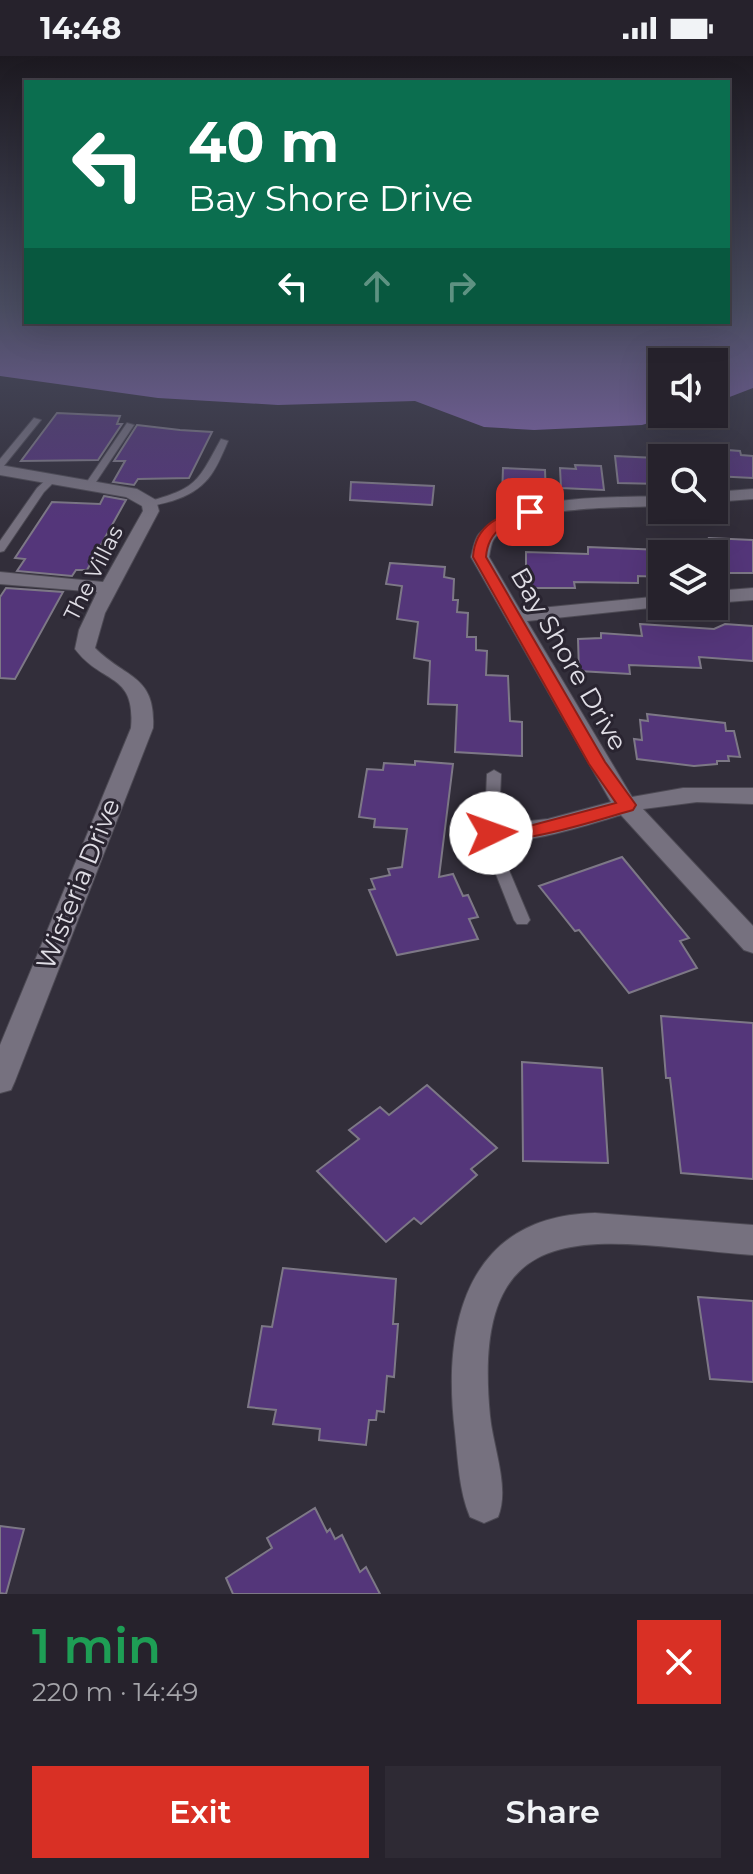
<!DOCTYPE html>
<meta charset="utf-8">
<style>
body{margin:0;font-family:Montserrat,sans-serif;background:#2e2a34;color:#f1f3f6;height:100vh;display:flex;flex-direction:column;font-size:30px;white-space:nowrap}
*{box-sizing:border-box;margin:0}
p{font-size:26px;color:#a4a4a9}
.icon{flex:none;width:44px;height:44px;fill:none;stroke:currentColor;stroke-width:2;stroke-linecap:round;stroke-linejoin:round}
.map{position:relative;height:1538px;overflow:hidden}
.panel{display:flex;flex-direction:column;background:#26222c;flex:1}
.panel>*{flex:none}
.top-card{position:absolute;left:24px;top:24px;width:706px;height:244px;border-radius:0px;box-shadow:0 8px 32px #0002,0 0 0 2px #423f48;background:#0b6e4f;color:#fff;overflow:hidden}
.tools{position:absolute;left:648px;top:292px;display:grid;gap:16px}
.tools a{display:grid;place-items:center;width:80px;height:80px;border-radius:0px;background:#26222c;box-shadow:0 8px 32px #0002,0 0 0 2px #423f48;font-size:40px}
.pin{position:absolute;display:grid;place-items:center;width:68px;height:68px;color:#fff;margin:-34px;border-radius:16px;box-shadow:0 4px 12px #0006}
.me{position:absolute;width:88px;margin:-44px;rotate:87deg;stroke-linejoin:round;filter:drop-shadow(0 0 6px #0008)}
.turn{display:flex;align-items:center;gap:28px;height:168px;padding:0 32px;font-size:36px}
.turn .icon{width:104px;height:104px;stroke-width:2.5}
.turn b{display:block;font-size:56px;line-height:68px}
.lanes{display:flex;align-items:center;height:76px;padding:0 32px;background:#0003;justify-content:center;gap:40px;direction:ltr}
.lanes .off{opacity:.35}
.round{display:grid;place-items:center;flex:none;width:84px;height:84px;border-radius:0px;background:#2e2a34}
.head{display:flex;align-items:center;justify-content:space-between;height:136px;padding:0 32px}
h1{font-size:48px;font-weight:600;line-height:60px;color:#1e9e55}
.cta{display:flex;gap:16px;margin-top:auto;padding:16px 32px}
.cta a{flex:1;height:92px;border-radius:0px;background:#d93025;color:#fff;font-size:32px;font-weight:600;line-height:92px;text-align:center}
.cta a+a{background:#2e2a34;color:#f1f3f6}
.status{display:flex;justify-content:space-between;align-items:center;height:56px;padding:0 40px;background:#26222c;direction:ltr}
.status svg{height:22px;fill:currentColor}
.map>svg:first-child{display:block}
.water{fill:#8467af}
.building{fill:#54367a;stroke:#7d7886;stroke-width:2}
.lines{fill:none;stroke-linecap:round;stroke-linejoin:round}
.lane-casing{stroke:#4d4a54;stroke-width:2}
.street-casing{stroke:#4d4a54;stroke-width:2}
.lane{fill:#76717f;fill-rule:evenodd}
.street{fill:#76717f;fill-rule:evenodd}
.route{fill:#d93025;stroke:#8d1f18;stroke-width:2}
.labels{text-anchor:middle;stroke-width:6;stroke-linejoin:round;paint-order:stroke}
.far-street-label{font-size:22px;fill:#e0dee6;stroke:#292430}
.street-label{font-size:26px;fill:#e0dee6;stroke:#292430}
</style>
<div class="status"><b>14:48</b><svg viewBox="0 0 49 12"><path d="M0 12V9h3v3zM5 12V6h3v6zM10 12V3h3v9zM15 12V0h3v12zM26 1h20v11H26zM47 4h2v5h-2z"/></svg></div>
<div class="map">
<svg width="753" height="1538" viewBox="0 0 753 1538">
<rect width="100%" height="100%" fill="#322e3a"/>
<!-- water -->
<path class="water" d="M0,248H26V266H728V248H753V332L714,347V306H662V358H678L642,369L534,374L484,371L415,345L278,349L158,342L0,320Z"/>
<!-- building -->
<g class="building">
<path d="M57,357L120,360L117,368H122L98,404L21,405Z"/>
<path d="M137,369L180,374L212,376L189,422L138,423L134,429L113,426L125,405H114Z"/>
<path d="M714,393L740,395L741,399L753,400V422L714,420Z"/>
<path d="M615,400L656,402L661,428L618,427Z"/>
<path d="M575,409L601,410L604,434L561,432L560,412L576,413Z"/>
<path d="M503,412L545,414L546,441H502Z"/>
<path d="M351,426L434,430L432,449L350,444Z"/>
<path d="M104,440L126,444L87,514H76L72,520L17,515L25,503L15,502L52,446L100,448Z"/>
<path d="M709,482L753,484V517H717Z"/>
<path d="M588,491L662,494V521L638,520V527L574,526L575,532H526V496L588,498Z"/>
<path d="M390,507L445,511L444,521L454,523L453,544H458L457,556L468,557L467,581H476V594L487,595L486,619L508,620L510,665L522,666V700L455,696L457,649L428,648L430,605L414,602L418,566L397,563L402,530L386,528Z"/>
<path d="M6,532L63,536L15,623L0,622V541Z"/>
<path d="M640,568L714,573L725,568L753,570V605L699,601L701,612L629,609L630,618L579,615L578,583L601,582V577L642,580Z"/>
<path d="M647,658L725,667L726,675H734L740,701L728,700L729,705H717V708L694,710L637,703L634,683L642,684L640,664L648,665Z"/>
<path d="M415,705L453,708L439,821L453,818L463,840L468,839L478,861L469,863L478,883L397,899L369,834L375,833L371,823L390,819L388,813L402,811L407,773L374,771L375,763L359,761L367,713L383,714L384,707L415,709Z"/>
<path d="M622,801L689,882L680,885L697,912L629,937L579,874L575,875L539,830Z"/>
<path d="M661,960L753,967V1123L681,1117L670,1022H666Z"/>
<path d="M522,1006L602,1012L608,1107L523,1105Z"/>
<path d="M427,1029L497,1092L471,1113L477,1119L421,1168L414,1162L386,1186L317,1115L359,1083L349,1074L380,1051L389,1059Z"/>
<path d="M283,1212L396,1223L393,1268H398L394,1321L387,1320L384,1356L377,1355L376,1364H369L366,1389L319,1384L320,1373L273,1368L276,1354L248,1351L262,1270L272,1271Z"/>
<path d="M698,1241L753,1245V1326L710,1323Z"/>
<path d="M315,1452L327,1476L330,1473L335,1483L342,1479L360,1516L366,1511L380,1538H233L226,1522L272,1492L267,1482Z"/>
<path d="M0,1470L24,1473L6,1538L0,1537Z"/>
</g>
<g class="lines">
<!-- lane casing -->
<g class="lane-casing">
<g id="lane">
<path d="M34,362L41,364L3,411L0,412V403Z"/>
<path d="M127,367L134,369L92,432H86L84,430Z"/>
<path d="M221,383L228,385C215,416 207,434 172,445C164,447 155,450 147,450V446C197,432 197,427 221,383Z"/>
<path d="M49,421L57,423L44,436L4,495L0,496V485L37,432Z"/>
<path d="M494,714L501,718L498,788L530,864L527,868H517L514,864L484,788L487,718Z"/>
</g>
</g>
<!-- street casing -->
<g class="street-casing">
<g id="street">
<path d="M0,409L137,433L156,444L159,455L105,557L95,592C126,623 156,619 153,672L15,1025L11,1034L0,1037V989L131,672C136,616 102,629 75,593L79,574L97,536L0,528V516L103,526L143,455L142,450L126,441L0,419Z"/>
<path d="M753,433V443L714,446V436Z"/>
<path d="M662,440V450C624,452 517,448 494,483C491,487 490,496 489,501L520,554L662,540V550H669L527,565L632,741L683,732H753V748L697,746L643,753L753,870V897L744,894L621,759C597,766 494,801 479,777L491,769L548,763L611,746L471,501C473,494 474,484 479,478C513,437 613,442 662,440Z"/>
<path d="M753,532V544L714,547V535Z"/>
<path d="M595,1157L753,1169V1199C600,1187 469,1145 490,1360C493,1391 510,1432 498,1461L484,1467L470,1461C459,1435 458,1404 455,1376C442,1269 466,1160 595,1157Z"/>
</g>
</g>
<!-- lane -->
<use href="#lane" class="lane"/>
<!-- street -->
<use href="#street" class="street"/>
</g>
<!-- sky -->
<linearGradient id="sky" x2="0" y2="1"><stop stop-color="#1c1920"/><stop offset="0.54" stop-color="#494c60"/><stop offset="1" stop-color="#494c60" stop-opacity="0"/></linearGradient>
<rect width="753" height="463" fill="url(#sky)"/>
<!-- route -->
<path class="route" d="M530,452L534,453V459C509,465 488,473 486,501L605,706L636,749L633,754C607,761 499,798 481,777L484,773L533,769L616,747L589,708L473,501C475,468 501,458 530,452Z"/>
<g class="labels">
<!-- far-street labels -->
<g class="far-street-label">
<text transform="translate(93 517) rotate(-63)" y="8">The Villas</text>
</g>
<!-- street labels -->
<g class="street-label">
<text transform="translate(569 603) rotate(60)" y="9">Bay Shore Drive</text>
<text transform="translate(78 828) rotate(-68)" y="9">Wisteria Drive</text>
</g>
</g>
</svg>
<div class="tools">
<a><svg class="icon" aria-label="sound" viewBox="0 0 24 24"><path d="M4 9h4l5-4v14l-5-4H4zM17 9q2 3 0 6"/></svg></a>
<a><svg class="icon" aria-label="search" viewBox="0 0 24 24"><circle cx="10" cy="10" r="6"/><path d="M15 15l6 6"/></svg></a>
<a><svg class="icon" aria-label="layers" viewBox="0 0 24 24"><path d="M12 4l9 5-9 5-9-5zM3 14l9 5 9-5"/></svg></a>
</div>
<div class="pin" style="left:530px;top:456px;background:#d93025"><svg class="icon" aria-label="arrive" viewBox="0 0 24 24"><path d="M6 21V4h12l-3 4 3 4H6"/></svg></div>
<svg class="me" style="left:491px;top:777px" viewBox="-20 -20 40 40"><circle r="19" fill="#fff"/><path d="M0-13L10 11 0 6-10 11z" fill="#d93025"/></svg>
<div class="top-card">
<div class="turn"><svg class="icon" aria-label="left" viewBox="0 0 24 24"><path d="M17 20v-9H6M10 6l-5 5 5 5"/></svg><div><b>40 m</b>Bay Shore Drive</div></div>
<div class="lanes"><svg class="icon" aria-label="left" viewBox="0 0 24 24"><path d="M17 20v-9H6M10 6l-5 5 5 5"/></svg><svg class="icon off" aria-label="ahead" viewBox="0 0 24 24"><path d="M12 20V5M6 11l6-6 6 6"/></svg><svg class="icon off" aria-label="right" viewBox="0 0 24 24"><path d="M7 20v-9h11M14 6l5 5-5 5"/></svg></div>
</div>
</div>
<section class="panel">
<div class="head"><div><h1>1 min</h1><p>220 m · 14:49</p></div><a class="round" style="background:#d93025;color:#fff"><svg class="icon" aria-label="close" viewBox="0 0 24 24"><path d="M6 6l12 12M18 6L6 18"/></svg></a></div>
<div class="cta"><a>Exit</a><a>Share</a></div>
</section>
